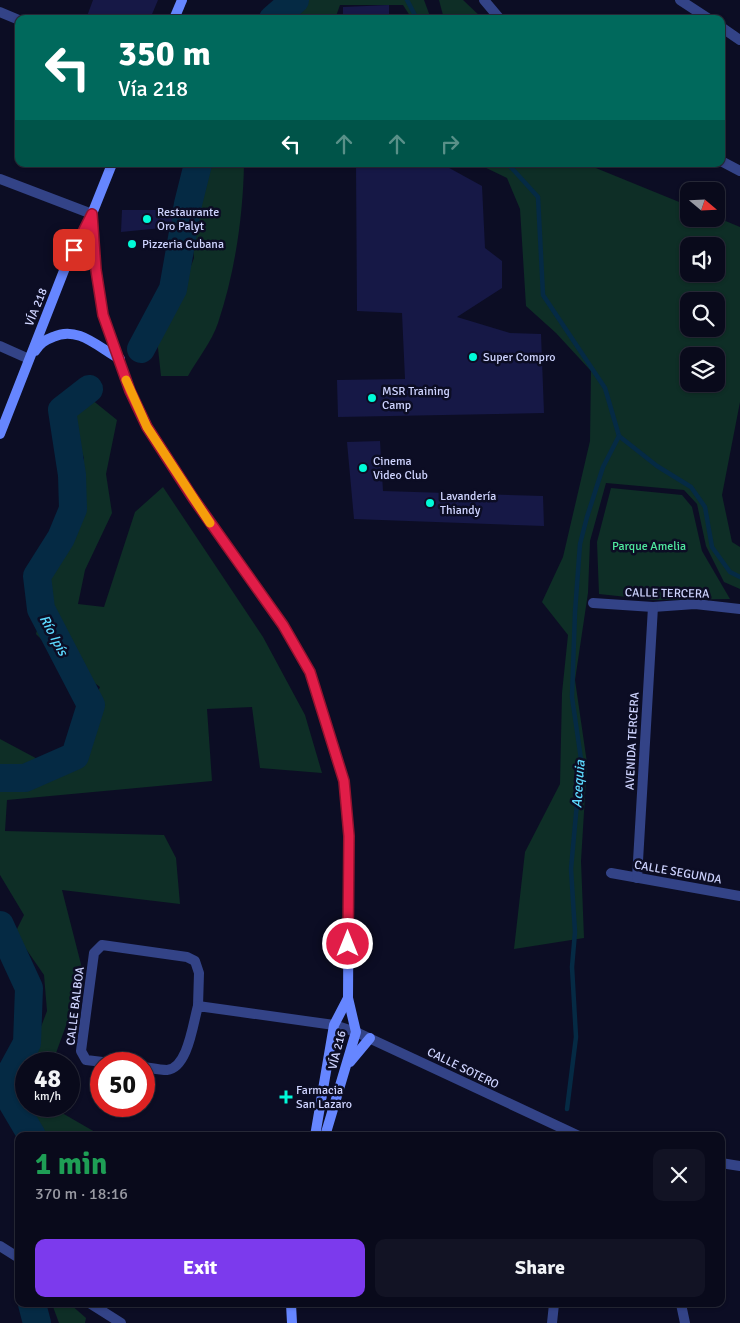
<!DOCTYPE html>
<meta charset="utf-8">
<style>
body{margin:0;font-family:Signika,sans-serif;background:#121324;color:#f1f3f6;height:100vh;display:flex;flex-direction:column;font-size:19px;white-space:nowrap}
*{box-sizing:border-box;margin:0}
p{font-size:16px;color:#999aa3}
.icon{flex:none;width:28px;height:28px;fill:none;stroke:currentColor;stroke-width:2;stroke-linecap:round;stroke-linejoin:round}
.map{position:relative;flex:1;overflow:hidden}
.details{position:absolute;left:15px;top:1132px;width:710px;height:175px;display:flex;flex-direction:column;background:#090a1b;border-radius:10px;box-shadow:0 1px 4px #0004,0 0 0 1px #292b3a}
.details>*{flex:none}
.guide{position:absolute;left:15px;top:15px;width:710px;height:152px;border-radius:10px;box-shadow:0 1px 4px #0004,0 0 0 1px #292b3a;background:#00695c;color:#fff;overflow:hidden}
.needle{width:32px;rotate:109deg}
.buttons{position:absolute;left:680px;top:182px;display:grid;gap:10px}
.buttons a{display:grid;place-items:center;width:45px;height:45px;border-radius:10px;background:#090a1b;box-shadow:0 1px 4px #0004,0 0 0 1px #292b3a;font-size:25px}
.speed{position:absolute;left:15px;top:1052px;display:flex;gap:10px;font-size:25px;font-weight:700;text-align:center}
.speed>*{display:grid;place-content:center;width:65px;height:65px;border-radius:50%;background:#090a1b;box-shadow:0 1px 4px #0004,0 0 0 1px #292b3a;line-height:1}
.speed small{font-size:12px;font-weight:400}
.speed .limit{border:8px solid #d22;background:#fff;color:#111}
.pin{position:absolute;display:grid;place-items:center;width:42px;height:42px;color:#fff;margin:-21px;border-radius:10px;box-shadow:0 2px 8px #0006}
.me{position:absolute;width:55px;margin:-28px;rotate:0deg;stroke-linejoin:round;filter:drop-shadow(0 0 4px #0008)}
.turn{display:flex;align-items:center;gap:18px;height:105px;padding:0 20px;font-size:22px}
.turn .icon{width:65px;height:65px;stroke-width:2.5}
.turn b{display:block;font-size:35px;line-height:42px}
.lanes{display:flex;align-items:center;height:48px;padding:0 20px;background:#0003;justify-content:center;gap:25px;direction:ltr}
.lanes .off{opacity:.35}
.round{display:grid;place-items:center;flex:none;width:52px;height:52px;border-radius:10px;background:#121324}
.summary{display:flex;align-items:center;justify-content:space-between;height:85px;padding:0 20px}
h1{font-size:30px;font-weight:700;line-height:38px;color:#1e9e55}
.primary-button{display:flex;gap:10px;margin-top:auto;padding:10px 20px}
.primary-button a{flex:1;height:58px;border-radius:10px;background:#7c3aed;color:#fff;font-size:20px;font-weight:700;line-height:58px;text-align:center}
.primary-button a+a{background:#121324;color:#f1f3f6}
.map>svg:first-child{display:block}
.green{fill:#0e2e26;fill-rule:evenodd}
.lines{fill:none;stroke-linecap:round;stroke-linejoin:round}
.stream{stroke:#052a44;stroke-width:4.5}
.river{stroke:#052a44;stroke-width:28}
.building{fill:#161846}
.street{stroke:#334387;stroke-width:10}
.secondary{stroke:#6686ff;stroke-width:10}
.route-casing{stroke:#92132f;stroke-width:12}
.route{stroke:#e11d48;stroke-width:9}
.slow{stroke:#f59e0b;stroke-width:9}
.poi-dot{fill:#00fad8;stroke:#0c0d24;stroke-width:2}
.labels{text-anchor:middle;stroke-width:5;stroke-linejoin:round;paint-order:stroke}
.poi-label{font-size:12px;fill:#cfd4ff;stroke:#0c0d24;text-anchor:start}
.street-label{font-size:12px;fill:#cfd4ff;stroke:#0c0d24}
.park-label{font-size:12px;fill:#50ea9f;stroke:#0c0d24}
.water-label{font-size:14px;font-style:italic;fill:#5ddaff;stroke:#0c0d24}
</style>
<div class="map">
<svg width="740" height="1323" viewBox="0 0 740 1323">
<rect width="100%" height="100%" fill="#0c0d24"/>
<!-- green -->
<g class="green">
<path d="M296,0H424L431,19H412L403,5H340L335,19H273Z"/>
<path d="M439,0H463L483,19H444Z"/>
<path d="M198,164H244C243,217 235,272 218,323C212,341 197,360 188,376H161L157,339L175,308L194,258L188,204Z"/>
<path d="M478,164H586L689,206V219L716,217L740,227V402L722,495L732,542L740,547V589L724,582L706,546L697,504L684,490L606,483L590,541L588,593L575,680L587,763L581,861L584,938L514,949L525,852L560,784L562,693L568,635L542,602L563,557L590,441L591,371L556,333L526,306L520,209L507,178ZM689,246H716V274H689ZM689,301H716V329H689ZM689,356H716V384H689Z"/>
<path d="M91,399L117,420L106,474L112,513L85,570L78,604L104,607L135,512L163,487L263,637L305,715L322,773L260,768L252,707L207,709L212,781L7,800L5,831L164,835L176,858L180,904L62,890L84,976L52,1064H27L47,1011L44,975L15,933L24,915L0,875V739L45,763L76,739L100,687L58,656L36,634L61,538L73,509L84,458L69,416Z"/>
<path d="M611,488L682,495L692,507L702,551L730,599L655,600L599,594L597,542Z"/>
<path d="M26,1065V1106H50L95,1132L94,1136H41L8,1122Z"/>
<path d="M52,1304H70L86,1318L85,1323H59Z"/>
</g>
<g class="lines">
<!-- stream -->
<g class="stream">
<path d="M407,0L417,19"/>
<path d="M508,164L538,197L543,295L605,388L619,436L657,466L691,487L705,507L712,547L730,572L740,577"/>
<path d="M567,1109L576,1037L572,967L575,932L571,869L581,759L572,697L575,612L580,544L587,517L603,467L619,436"/>
</g>
<!-- river -->
<g class="river">
<path d="M273,19L295,0"/>
<path d="M141,349L173,289L188,204L198,164"/>
<path d="M0,778H25L75,756L91,705L41,609L37,576L61,538L73,509L72,475L62,410L89,389"/>
<path d="M0,925L29,988L27,1043L3,1087L32,1136"/>
<path d="M32,1304L37,1323"/>
</g>
</g>
<!-- building -->
<g class="building">
<path d="M93,0H158L150,19H86Z"/>
<path d="M389,5V19H343V7Z"/>
<path d="M356,164H442L482,186L485,248L502,261V288L457,317L510,333L541,334L544,413L338,417L337,380L405,379L402,313L357,311Z"/>
<path d="M122,210H172V227L121,232Z"/>
<path d="M380,441L383,491L543,496L544,526L354,519L347,442Z"/>
</g>
<g class="lines">
<!-- street -->
<g class="street">
<path d="M484,0L500,19"/>
<path d="M680,0L709,19"/>
<path d="M0,12L19,20"/>
<path d="M721,27L740,40"/>
<path d="M721,161L740,171"/>
<path d="M0,179L92,214"/>
<path d="M0,346L29,359"/>
<path d="M593,603L653,607L695,604L740,609"/>
<path d="M611,873L740,896"/>
<path d="M637,878L653,607"/>
<path d="M119,1064L86,1060L81,1051L94,953L102,945L187,957L195,961L199,973L198,1006"/>
<path d="M144,1067C151,1068 160,1070 167,1070C188,1068 193,1023 198,1006L334,1025L356,1032L579,1136"/>
<path d="M721,1163L740,1166"/>
<path d="M0,1246L19,1258"/>
<path d="M91,1304L121,1323"/>
<path d="M681,1304L685,1323"/>
<path d="M552,1323L554,1304"/>
</g>
<!-- secondary -->
<g class="secondary">
<path d="M174,19L182,0"/>
<path d="M92,214L96,269L103,315L130,391L147,427L193,498L283,625L310,672L344,781L349,836L348,998L356,1032L325,1136"/>
<path d="M35,351C40,343 45,340 53,337C78,325 99,348 120,359"/>
<path d="M0,434L65,268L92,214L112,164"/>
<path d="M350,1062L370,1038"/>
<path d="M315,1136L334,1025L348,998"/>
<path d="M291,1304L292,1323"/>
</g>
</g>
<g class="lines">
<!-- route casing -->
<g class="route-casing">
<path id="route" d="M74,250L92,214L96,270L103,315L130,391L147,427L193,498L283,625L310,672L344,781L349,836L348,944"/>
</g>
<!-- route -->
<use href="#route" class="route"/>
<!-- slow -->
<path class="slow" d="M126,380L147,427L210,523"/>
</g>
<!-- markers -->
<g class="poi-dot">
<circle cx="147" cy="219" r="5"/>
<circle cx="132" cy="244" r="5"/>
<circle cx="473" cy="357" r="5"/>
<circle cx="372" cy="398" r="5"/>
<circle cx="363" cy="468" r="5"/>
<circle cx="430" cy="503" r="5"/>
<path d="M283.5 1089.5h5v5h5v5h-5v5h-5v-5h-5v-5h5z"/>
</g>
<g class="labels">
<!-- poi labels -->
<g class="poi-label">
<text x="157" y="216">Restaurante<tspan x="157" dy="14">Oro Palyt</tspan></text>
<text x="142" y="248">Pizzeria Cubana</text>
<text x="483" y="361">Super Compro</text>
<text x="382" y="395">MSR Training<tspan x="382" dy="14">Camp</tspan></text>
<text x="373" y="465">Cinema<tspan x="373" dy="14">Video Club</tspan></text>
<text x="440" y="500">Lavandería<tspan x="440" dy="14">Thiandy</tspan></text>
<text x="296" y="1094">Farmacia<tspan x="296" dy="14">San Lazaro</tspan></text>
</g>
<!-- street labels -->
<g class="street-label">
<text transform="translate(36 307) rotate(-68)" y="4">VÍA 218</text>
<text transform="translate(667 593) rotate(1)" y="4">CALLE TERCERA</text>
<text transform="translate(632 741) rotate(-87)" y="4">AVENIDA TERCERA</text>
<text transform="translate(678 872) rotate(10)" y="4">CALLE SEGUNDA</text>
<text transform="translate(75 1006) rotate(-83)" y="4">CALLE BALBOA</text>
<text transform="translate(337 1050) rotate(-76)" y="4">VÍA 216</text>
<text transform="translate(463 1068) rotate(26)" y="4">CALLE SOTERO</text>
</g>
<!-- park labels -->
<g class="park-label">
<text x="649" y="550">Parque Amelia</text>
</g>
<!-- water labels -->
<g class="water-label">
<text transform="translate(54 635) rotate(62)" y="5">Río Ipís</text>
<text transform="translate(578 784) rotate(-86)" y="5">Acequia</text>
</g>
</g>
</svg>
<div class="buttons">
<a><svg class="needle" viewBox="-14 -14 28 28"><path d="M0-13l5 13h-10z" fill="#e53935"/><path d="M0 13l5-13h-10z" fill="#999aa3"/></svg></a>
<a><svg class="icon" aria-label="sound" viewBox="0 0 24 24"><path d="M4 9h4l5-4v14l-5-4H4zM17 9q2 3 0 6"/></svg></a>
<a><svg class="icon" aria-label="search" viewBox="0 0 24 24"><circle cx="10" cy="10" r="6"/><path d="M15 15l6 6"/></svg></a>
<a><svg class="icon" aria-label="layers" viewBox="0 0 24 24"><path d="M12 4l9 5-9 5-9-5zM3 14l9 5 9-5"/></svg></a>
</div>
<div class="speed"><div>48<small>km/h</small></div><div class="limit">50</div></div>
<div class="pin" style="left:74px;top:250px;background:#d93025"><svg class="icon" aria-label="arrive" viewBox="0 0 24 24"><path d="M6 21V4h12l-3 4 3 4H6"/></svg></div>
<svg class="me" style="left:348px;top:944px" viewBox="-20 -20 40 40"><circle r="17" fill="#e11d48" stroke="#fff" stroke-width="3"/><path d="M0-11L8 9 0 5-8 9z" fill="#fff"/></svg>
<div class="guide">
<div class="turn"><svg class="icon" aria-label="left" viewBox="0 0 24 24"><path d="M17 20v-9H6M10 6l-5 5 5 5"/></svg><div><b>350 m</b>Vía 218</div></div>
<div class="lanes"><svg class="icon" aria-label="left" viewBox="0 0 24 24"><path d="M17 20v-9H6M10 6l-5 5 5 5"/></svg><svg class="icon off" aria-label="ahead" viewBox="0 0 24 24"><path d="M12 20V5M6 11l6-6 6 6"/></svg><svg class="icon off" aria-label="ahead" viewBox="0 0 24 24"><path d="M12 20V5M6 11l6-6 6 6"/></svg><svg class="icon off" aria-label="right" viewBox="0 0 24 24"><path d="M7 20v-9h11M14 6l5 5-5 5"/></svg></div>
</div>
<section class="details">
<div class="summary"><div><h1>1 min</h1><p>370 m · 18:16</p></div><a class="round"><svg class="icon" aria-label="close" viewBox="0 0 24 24"><path d="M6 6l12 12M18 6L6 18"/></svg></a></div>
<div class="primary-button"><a>Exit</a><a>Share</a></div>
</section>
</div>
